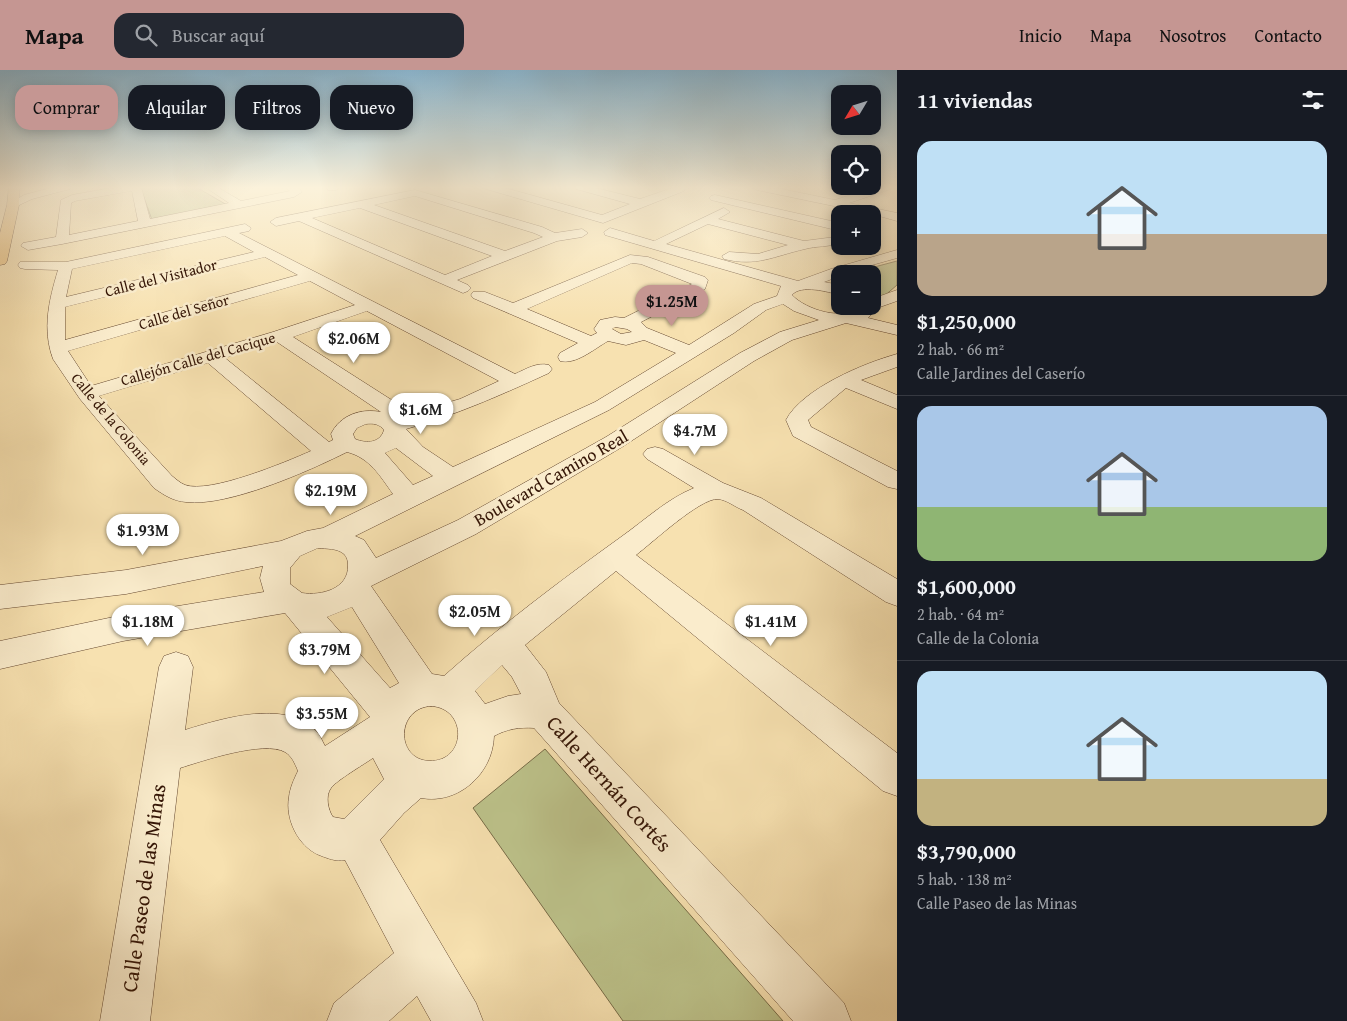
<!DOCTYPE html>
<html lang="es">
<meta charset="utf-8">
<style>
:root{--surface:#171b24;--page:#242831;--text:#f1f3f6;--muted:#9ea1a6;--line:#363941;--accent:#c59692}
body{margin:0;font-family:"Gentium Book Plus",serif;background:var(--page);color:var(--text);height:100vh;display:flex;flex-direction:column;font-size:19px;white-space:nowrap}
*{box-sizing:border-box;margin:0}
p{font-size:16px;color:var(--muted)}
.icon{flex:none;width:28px;height:28px;fill:none;stroke:currentColor;stroke-width:2;stroke-linecap:round;stroke-linejoin:round}
.map{position:relative;flex:1;overflow:hidden}
.side{display:flex;flex-direction:column;background:var(--surface);width:450px}
.side>*{flex:none}
.guide{position:absolute;left:15px;top:15px;width:475px;height:45px;display:flex;gap:10px}
.needle{width:32px;rotate:232deg}
.fabs{position:absolute;left:831px;top:15px;display:grid;gap:10px}
.fabs a{display:grid;place-items:center;width:50px;height:50px;border-radius:10px;background:var(--surface);box-shadow:0 2px 12px #0003;font-size:25px}
.price{position:absolute;translate:-50% -42px;padding:0 11px;border-radius:18px;background:#fff;color:#222;font-size:16px;line-height:32px;filter:drop-shadow(0 1px 2px #0008)}
.price::after{content:'';position:absolute;left:50%;top:30px;width:15px;height:11px;margin-left:-8px;background:inherit;clip-path:polygon(0 0,100% 0,50% 100%)}
.price.selected{background:var(--accent);color:#111}
ul{padding:0;list-style:none}
li{display:grid;align-content:center;gap:10px;height:265px;padding:0 20px}
li+li{border-top:1px solid var(--line)}
li span{display:grid;place-items:center;height:155px;border-radius:15px;color:#555}
li>.icon{margin-inline-start:auto}
span .icon{width:90px;height:90px;fill:#fffc;stroke-width:1}
li b{font-size:21px}
h2{display:flex;justify-content:space-between;align-items:center;height:60px;padding:0 20px;font-size:21px}
.tag{padding:0 18px;border-radius:15px;background:var(--surface);box-shadow:0 2px 12px #0003;font-size:18px;line-height:45px}
.tag.selected{background:var(--accent);color:#111}
header{display:flex;align-items:center;gap:30px;box-sizing:border-box;height:70px;padding:0 25px;background:var(--accent);color:#111}
header strong{font-size:24px}
nav{display:flex;gap:28px;margin-inline-start:auto;font-size:18px}
.search{width:350px;height:45px;background:var(--page);display:flex;align-items:center;gap:12px;box-sizing:border-box;padding:0 18px;border-radius:15px;color:var(--muted);font-size:19px}
main{display:flex;flex:1;min-height:0}
.map>svg:first-child{display:block}
.green{fill:#bdc38b;stroke:#786c48}
.lines{fill:none;stroke-linecap:round;stroke-linejoin:round}
.minor-casing{stroke:#654830;stroke-width:1}
.major-casing{stroke:#341506;stroke-width:1}
.minor{fill:#faeccc;fill-rule:evenodd}
.major{fill:#ecc078;fill-rule:evenodd}
.labels{text-anchor:middle;stroke-width:5;stroke-linejoin:round;paint-order:stroke}
.far-street-label{font-size:15px;fill:#341506;stroke:#faeccc}
.street-label{font-size:18px;fill:#341506;stroke:#faeccc}
.near-street-label{font-size:21px;fill:#341506;stroke:#faeccc}
</style>
<header>
<strong>Mapa</strong>
<div class="search"><svg class="icon" aria-label="search" viewBox="0 0 24 24"><circle cx="10" cy="10" r="6"/><path d="M15 15l6 6"/></svg>Buscar aquí</div>
<nav><a>Inicio</a><a>Mapa</a><a>Nosotros</a><a>Contacto</a></nav>
</header>
<main>
<div class="map">
<svg width="897" height="951" viewBox="0 0 897 951">
<rect width="100%" height="100%" fill="#f7e1b0"/>
<filter id="stains"><feTurbulence type="fractalNoise" baseFrequency=".004" numOctaves="4"/><feColorMatrix values="0 0 0 0 .2 0 0 0 0 .09 0 0 0 0 .02 0 0 0 .5 -.17"/></filter>
<radialGradient id="worn" r=".72"><stop offset=".6" stop-color="#630" stop-opacity="0"/><stop offset="1" stop-color="#630" stop-opacity=".3"/></radialGradient>
<!-- green -->
<g class="green">
<polygon points="151,117 196,117 227,135 152,150 141,119"/>
<polygon points="897,191 897,215 882,228 873,229 872,204 848,204"/>
<polygon points="545,679 783,951 623,951 473,738"/>
</g>
<g class="lines">
<defs>
<g id="minor">
<polygon points="54,117 71,117 70,119 32,129 13,138 7,135 24,125"/>
<path d="M 117,117 L 141,117 L 150,149 L 229,133 L 205,117 L 217,117 L 241,131 L 290,121 L 285,117 L 298,117 L 302,122 L 294,127 L 62,174 L 28,180 L 21,176 L 23,173 L 56,167 L 61,130 L 72,125 ZM 132,121 L 138,151 L 69,165 L 71,133 L 75,131 Z"/>
<polygon points="327,117 341,117 336,120 328,120"/>
<polygon points="485,117 502,117 602,145 630,134 576,119 575,117 592,117 640,129 675,117 684,117 685,119 684,121 603,153 486,119"/>
<polygon points="752,117 772,117 835,130 876,117 892,117 891,119 849,133 897,143 897,151 872,144 757,120"/>
<path d="M 415,120 L 542,157 L 555,163 L 582,159 L 588,163 L 582,167 L 557,171 L 457,210 L 468,215 L 471,218 L 468,221 L 463,223 L 299,151 L 276,156 L 270,152 L 276,148 ZM 415,126 L 534,163 L 543,167 L 505,181 L 374,135 ZM 360,138 L 492,186 L 445,205 L 312,148 Z"/>
<polygon points="715,125 840,153 840,161 711,130 709,128 711,126"/>
<path d="M 724,138 L 730,142 L 718,149 L 804,171 L 835,167 L 840,168 L 840,173 C 829,177 816,176 805,179 C 774,186 757,197 724,189 L 722,186 L 729,182 L 758,184 L 788,175 L 708,154 L 666,174 L 798,211 L 831,199 L 897,180 L 897,188 L 840,204 L 840,206 L 824,212 L 840,215 L 840,225 C 828,222 801,214 792,225 C 806,240 845,252 861,236 L 872,236 L 872,229 L 897,220 L 897,231 L 877,238 L 868,248 L 897,255 L 897,265 L 846,253 L 792,270 L 754,291 L 622,377 L 476,464 L 371,516 L 432,604 L 444,606 C 500,556 560,511 621,467 C 645,450 667,429 694,418 L 647,389 L 643,384 L 647,379 L 655,377 L 663,379 L 723,413 L 761,428 L 897,509 L 897,536 L 886,532 L 743,440 C 735,437 727,430 718,429 C 700,428 652,473 636,485 L 897,683 L 897,726 L 883,721 L 616,501 L 525,575 L 546,602 L 559,633 L 844,933 L 851,951 L 793,951 L 534,658 C 519,657 507,659 494,666 C 493,703 459,735 421,728 L 404,743 L 380,770 L 476,933 L 483,951 L 431,951 L 417,926 L 389,951 L 327,951 L 334,933 L 394,883 L 345,790 C 336,792 327,788 319,785 C 298,776 285,749 289,727 C 290,718 294,709 298,701 C 295,694 292,686 285,682 C 264,670 202,691 180,698 L 150,951 L 100,951 L 159,597 L 164,586 L 176,582 L 188,586 L 193,597 L 185,660 C 221,649 284,629 315,660 C 320,664 322,671 325,676 L 370,647 L 285,543 L 123,571 L 0,599 L 0,571 L 123,545 L 264,522 L 260,508 L 263,496 L 126,524 L 0,539 L 0,515 L 126,500 L 281,471 L 307,461 L 323,458 L 393,424 C 380,406 370,388 347,382 C 309,401 228,437 186,432 C 173,431 164,425 154,418 L 80,329 L 53,289 C 42,259 49,230 58,200 L 25,199 L 20,198 L 18,195 L 20,192 L 66,192 L 245,154 L 251,158 L 249,161 L 239,163 L 515,304 C 526,299 537,292 549,295 L 552,299 L 549,303 C 501,325 456,345 406,359 L 423,377 L 453,397 L 595,332 L 676,283 L 644,270 L 626,275 L 608,271 C 594,279 576,295 560,291 L 558,287 L 560,283 L 578,273 L 473,228 L 471,225 L 473,222 L 485,222 L 513,233 L 630,185 L 648,187 L 705,207 L 708,210 L 705,219 L 641,252 L 647,258 L 689,275 L 754,234 L 777,226 L 781,216 L 605,165 L 604,162 L 610,158 L 654,171 ZM 225,166 L 254,182 L 66,227 L 72,199 ZM 265,187 L 298,205 L 65,270 L 65,237 ZM 632,193 L 641,194 L 692,214 L 624,248 L 615,247 L 600,250 L 594,259 L 597,263 L 591,266 L 527,239 ZM 310,211 L 355,235 L 273,262 L 91,316 L 68,281 ZM 783,234 L 794,241 L 819,250 L 780,262 L 740,283 L 606,367 L 458,450 L 376,488 L 364,470 L 355,466 L 609,340 L 734,263 L 766,240 ZM 367,241 L 499,311 L 460,329 L 412,343 L 293,267 ZM 615,257 L 627,259 L 632,262 L 621,264 L 612,259 ZM 277,272 L 381,342 C 361,338 340,345 331,364 L 333,370 L 329,372 L 225,288 ZM 208,293 L 311,381 C 286,392 210,424 185,415 C 180,413 176,409 172,406 L 99,326 ZM 366,354 C 373,353 380,354 384,360 C 380,373 367,374 355,369 L 353,364 L 357,358 ZM 396,378 L 433,406 L 413,415 L 385,383 ZM 318,478 C 327,479 337,478 344,484 C 347,487 348,491 348,495 C 349,519 321,526 302,523 L 290,514 L 290,498 L 300,486 ZM 352,537 L 399,613 L 390,618 L 327,547 ZM 502,595 L 512,607 L 521,624 L 508,626 L 485,634 L 475,621 ZM 431,636 C 468,638 467,692 429,691 C 395,689 396,638 431,636 ZM 373,688 L 384,709 L 344,749 L 333,747 C 328,740 325,726 331,718 C 337,710 363,695 373,688 Z"/>
<path d="M 897,284 L 897,297 L 861,310 L 897,325 L 897,339 L 846,318 L 808,350 L 811,357 L 897,401 L 897,419 L 888,417 L 793,366 L 786,350 C 802,319 864,293 897,284 Z"/>
</g>
<polygon id="major" points="9,117 19,117 19,135 7,191 5,194 0,195 0,163 7,135"/>
</defs>
<!-- minor casing -->
<use href="#minor" class="minor-casing"/>
<!-- major casing -->
<use href="#major" class="major-casing"/>
<!-- minor -->
<use href="#minor" class="minor"/>
<!-- major -->
<use href="#major" class="major"/>
</g>
<!-- sky -->
<linearGradient id="sky" x2="0" y2="1"><stop stop-color="#8ab7d2"/><stop offset="0.47" stop-color="#fbf2db"/><stop offset="1" stop-color="#fbf2db" stop-opacity="0"/></linearGradient>
<rect width="897" height="250" fill="url(#sky)"/>
<g class="labels">
<!-- far-street labels -->
<g class="far-street-label">
<text transform="translate(161 208) rotate(-14)" y="5">Calle del Visitador</text>
<text transform="translate(184 242) rotate(-16)" y="5">Calle del Señor</text>
<text transform="translate(198 289) rotate(-16)" y="5">Callejón Calle del Cacique</text>
<text transform="translate(111 349) rotate(50)" y="5">Calle de la Colonia</text>
</g>
<!-- street labels -->
<g class="street-label">
<text transform="translate(551 408) rotate(-30)" y="6">Boulevard Camino Real</text>
</g>
<!-- near-street labels -->
<g class="near-street-label">
<text transform="translate(609 714) rotate(48)" y="7">Calle Hernán Cortés</text>
<text transform="translate(144 818) rotate(-82)" y="7">Calle Paseo de las Minas</text>
</g>
</g>
<rect width="100%" height="100%" filter="url(#stains)"/>
<rect width="100%" height="100%" fill="url(#worn)"/>
</svg>
<div class="fabs">
<a><svg class="needle" viewBox="-14 -14 28 28"><path d="M0-13l5 13h-10z" fill="#e53935"/><path d="M0 13l5-13h-10z" fill="#9ea1a6"/></svg></a>
<a><svg class="icon" aria-label="locate" viewBox="0 0 24 24"><circle cx="12" cy="12" r="6"/><path d="M12 2v4M12 18v4M2 12h4M18 12h4"/></svg></a>
<a>+</a>
<a>−</a>
</div>
<b class="price selected" style="left:672px;top:257px">$1.25M</b>
<b class="price" style="left:354px;top:294px">$2.06M</b>
<b class="price" style="left:421px;top:365px">$1.6M</b>
<b class="price" style="left:695px;top:386px">$4.7M</b>
<b class="price" style="left:331px;top:446px">$2.19M</b>
<b class="price" style="left:143px;top:486px">$1.93M</b>
<b class="price" style="left:475px;top:567px">$2.05M</b>
<b class="price" style="left:148px;top:577px">$1.18M</b>
<b class="price" style="left:771px;top:577px">$1.41M</b>
<b class="price" style="left:325px;top:605px">$3.79M</b>
<b class="price" style="left:322px;top:669px">$3.55M</b>
<div class="guide">
<a class="tag selected">Comprar</a>
<a class="tag">Alquilar</a>
<a class="tag">Filtros</a>
<a class="tag">Nuevo</a>
</div>
</div>
<section class="side">
<h2>11 viviendas<svg class="icon" aria-label="filters" viewBox="0 0 24 24"><path d="M4 7h16M4 17h16"/><circle cx="9" cy="7" r="2"/><circle cx="15" cy="17" r="2"/></svg></h2>
<ul>
<li><span style="background:linear-gradient(#bfe0f5 60%,#b9a48a 0)"><svg class="icon" aria-label="home" viewBox="0 0 24 24"><path d="M3 11l9-7 9 7M6 9v11h12V9"/></svg></span><div><b>$1,250,000</b><p>2 hab. · 66 m²</p><p>Calle Jardines del Caserío</p></div></li>
<li><span style="background:linear-gradient(#a9c7e8 65%,#8fb573 0)"><svg class="icon" aria-label="home" viewBox="0 0 24 24"><path d="M3 11l9-7 9 7M6 9v11h12V9"/></svg></span><div><b>$1,600,000</b><p>2 hab. · 64 m²</p><p>Calle de la Colonia</p></div></li>
<li><span style="background:linear-gradient(#bfe0f5 70%,#c2b280 0)"><svg class="icon" aria-label="home" viewBox="0 0 24 24"><path d="M3 11l9-7 9 7M6 9v11h12V9"/></svg></span><div><b>$3,790,000</b><p>5 hab. · 138 m²</p><p>Calle Paseo de las Minas</p></div></li>
</ul>
</section>
</main>
